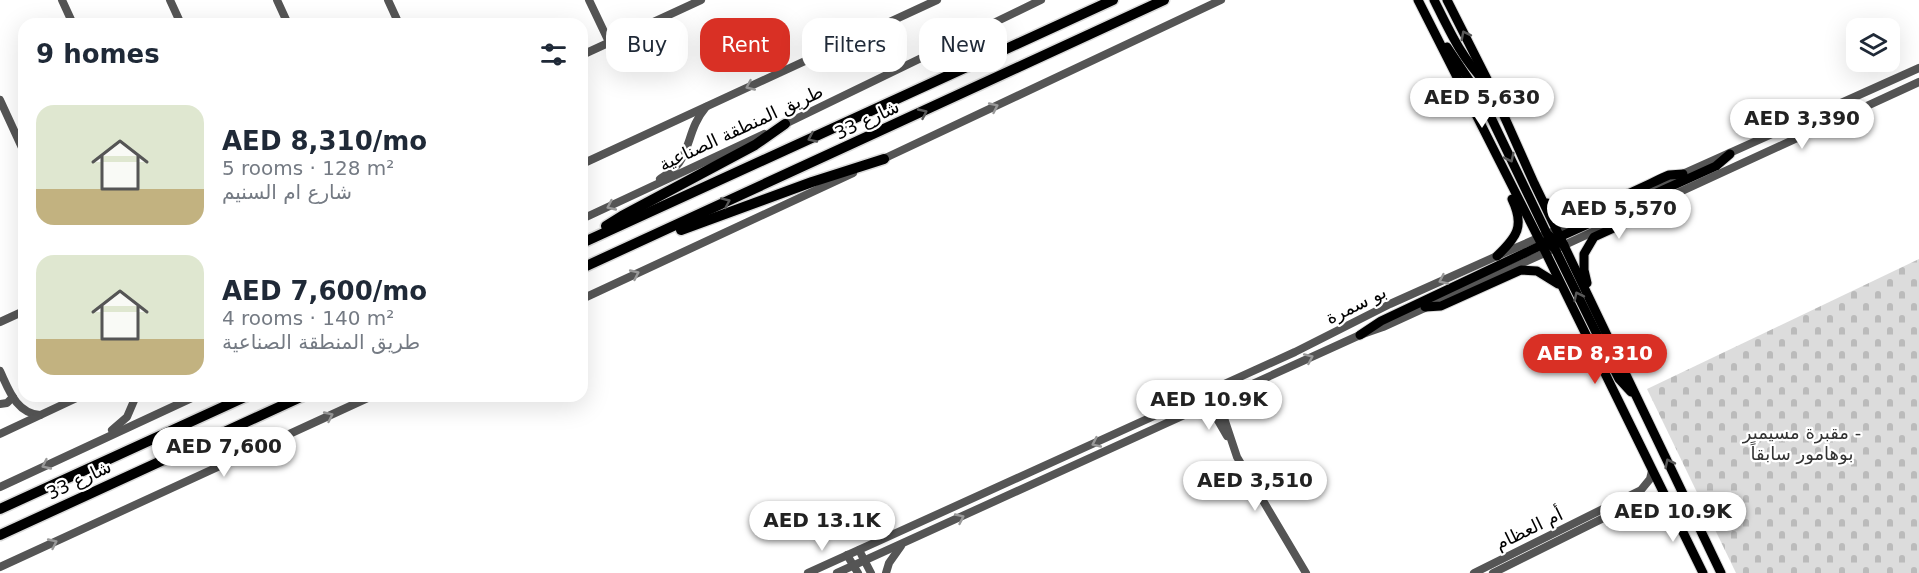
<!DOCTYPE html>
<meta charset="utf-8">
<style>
:root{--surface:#fff;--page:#f6f6f7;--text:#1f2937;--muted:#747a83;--accent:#d93025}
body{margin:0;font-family:"DejaVu Sans",Vazirmatn,sans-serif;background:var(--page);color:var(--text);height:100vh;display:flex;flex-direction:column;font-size:22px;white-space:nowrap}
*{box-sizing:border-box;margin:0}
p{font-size:20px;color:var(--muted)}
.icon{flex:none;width:33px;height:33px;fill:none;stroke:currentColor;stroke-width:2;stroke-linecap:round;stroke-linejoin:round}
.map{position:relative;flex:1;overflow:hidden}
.side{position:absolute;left:18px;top:18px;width:570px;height:384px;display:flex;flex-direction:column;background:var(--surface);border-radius:18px;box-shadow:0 6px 24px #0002}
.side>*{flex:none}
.guide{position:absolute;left:606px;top:18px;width:570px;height:54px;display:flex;gap:12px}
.buttons{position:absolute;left:1846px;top:18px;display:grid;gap:12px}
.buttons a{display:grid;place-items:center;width:54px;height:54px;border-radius:12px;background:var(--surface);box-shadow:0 6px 24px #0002;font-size:30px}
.price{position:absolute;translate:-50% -51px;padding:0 14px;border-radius:21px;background:#fff;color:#222;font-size:20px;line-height:39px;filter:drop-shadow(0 2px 3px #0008)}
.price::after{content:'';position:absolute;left:50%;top:36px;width:18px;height:14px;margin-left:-9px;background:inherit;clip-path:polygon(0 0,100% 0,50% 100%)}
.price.current{background:var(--accent);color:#fff}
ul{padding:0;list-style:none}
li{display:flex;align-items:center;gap:18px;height:150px;padding:0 18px}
li span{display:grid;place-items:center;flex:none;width:168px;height:120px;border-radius:18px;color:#555}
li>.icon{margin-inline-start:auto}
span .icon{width:72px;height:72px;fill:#fffc;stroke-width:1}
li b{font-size:26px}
h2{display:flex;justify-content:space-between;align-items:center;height:72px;padding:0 18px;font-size:26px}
.chip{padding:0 21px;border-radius:18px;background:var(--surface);box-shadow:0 6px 24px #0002;font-size:21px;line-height:54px}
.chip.current{background:var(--accent);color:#fff}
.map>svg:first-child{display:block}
.cemetery{fill:url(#cemetery-stones)}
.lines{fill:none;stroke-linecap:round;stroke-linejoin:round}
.major-casing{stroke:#dbdbdb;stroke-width:11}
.highway-casing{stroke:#dbdbdb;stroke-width:13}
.minor{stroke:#555;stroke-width:8}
.major{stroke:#000;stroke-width:9}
.highway{stroke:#000;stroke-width:10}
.oneway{stroke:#595959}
.oneway2{stroke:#999}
.labels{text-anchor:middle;stroke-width:4.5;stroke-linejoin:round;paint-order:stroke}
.street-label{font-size:18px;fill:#000;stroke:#fff}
.park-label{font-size:18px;fill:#333;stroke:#fff}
</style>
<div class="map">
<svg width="1919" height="573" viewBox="0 0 1919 573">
<defs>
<pattern id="cemetery-stones" width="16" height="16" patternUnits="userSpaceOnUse" patternTransform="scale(1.5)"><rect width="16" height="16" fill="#dcdcdc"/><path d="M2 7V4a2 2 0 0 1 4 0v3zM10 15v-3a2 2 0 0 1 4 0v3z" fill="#bbb"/></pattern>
</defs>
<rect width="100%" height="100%" fill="#fff"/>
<!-- cemetery -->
<polygon class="cemetery" points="1919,259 1919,573 1736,573 1647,389"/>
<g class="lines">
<defs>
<g id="major">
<polyline points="1418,0 1542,245 1703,573"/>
<path d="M 1434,0 C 1450,32 1461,57 1486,83"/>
<polyline points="1447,0 1492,89 1534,183 1721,573"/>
<polyline points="1447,47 1483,101 1547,234 1554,240 1564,245"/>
<path d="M 1547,203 C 1553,209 1559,213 1567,214 C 1586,216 1648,184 1669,175 L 1683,174"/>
<polyline points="1555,239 1716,166 1730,154"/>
<polyline points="1546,241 1555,249 1619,379 1631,392"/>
<path d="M 1497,256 C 1517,237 1525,226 1512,199"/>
<polyline points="1587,283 1584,270 1584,254 1594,237 1662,206 1674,195"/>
<polyline points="1425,307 1441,306 1521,270 1537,271 1558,284"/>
<polyline points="1360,335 1381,321 1546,243"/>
</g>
<g id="highway">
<polyline points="606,226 622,216 755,145 785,124"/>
<polyline points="681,230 812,182 884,159"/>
<polyline points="582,243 1113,0"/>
<polyline points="582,268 1164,0"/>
<polyline points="0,509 247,396"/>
<polyline points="0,535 303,396"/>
</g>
</defs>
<!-- major casing -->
<use href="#major" class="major-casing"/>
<!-- highway casing -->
<use href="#highway" class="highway-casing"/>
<!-- minor -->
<g class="minor">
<polyline points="62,0 73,24"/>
<polyline points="170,0 181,24"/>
<polyline points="277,0 288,24"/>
<polyline points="388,0 399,24"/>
<polyline points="589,0 609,42"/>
<polyline points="582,55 701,0"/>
<polyline points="0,100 24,152"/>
<polyline points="781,126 1041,0"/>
<polyline points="881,160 1221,0"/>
<polyline points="582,164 937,0"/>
<path d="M 660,179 C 667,174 674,170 679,163 C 691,146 689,127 706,107"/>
<polyline points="1647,190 1919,68"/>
<polyline points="582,219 764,134"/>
<polyline points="1560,247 1919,82"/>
<polyline points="582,299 853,173"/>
<polyline points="0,322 24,311"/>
<path d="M 0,371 C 9,390 16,413 40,415"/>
<polyline points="1227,395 1222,412 1237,457 1306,573"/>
<polyline points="0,404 7,403 13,397"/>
<polyline points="1200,408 1216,417 1227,436"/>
<polyline points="112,430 127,417 136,396"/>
<polyline points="0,434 81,396"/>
<polyline points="0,487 196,396"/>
<polyline points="859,550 871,573"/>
<polyline points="847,555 858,573"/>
<polyline points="0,567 372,396"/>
<polyline points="808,573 1295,352 1390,304 1497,256 1611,206"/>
<polyline points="837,573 1360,335 1383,327 1549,251"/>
<polyline points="886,573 889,563 901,546"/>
<polyline points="1474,573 1641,490 1650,479 1652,471"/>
<polyline points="1493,573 1644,498 1654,497 1667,501"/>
</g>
<!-- major -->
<use href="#major" class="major"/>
<!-- highway -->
<use href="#highway" class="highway"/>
</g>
<!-- one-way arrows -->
<defs><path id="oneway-chevron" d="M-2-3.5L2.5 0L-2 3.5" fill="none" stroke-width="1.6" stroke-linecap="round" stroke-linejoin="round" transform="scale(1.5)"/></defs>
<g class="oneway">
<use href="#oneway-chevron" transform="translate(1465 35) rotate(-117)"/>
<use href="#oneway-chevron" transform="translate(923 113) rotate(-25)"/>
<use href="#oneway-chevron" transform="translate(812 138) rotate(155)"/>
<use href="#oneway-chevron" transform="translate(1510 158) rotate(64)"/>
<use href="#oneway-chevron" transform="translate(726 202) rotate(-24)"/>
<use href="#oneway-chevron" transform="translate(1578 296) rotate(-116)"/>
<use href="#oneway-chevron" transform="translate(1669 463) rotate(-116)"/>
</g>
<g class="oneway2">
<use href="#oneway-chevron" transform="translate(750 86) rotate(156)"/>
<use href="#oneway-chevron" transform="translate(994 107) rotate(-25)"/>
<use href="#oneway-chevron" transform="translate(611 206) rotate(155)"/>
<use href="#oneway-chevron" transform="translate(635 274) rotate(-25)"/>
<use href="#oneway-chevron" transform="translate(1443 280) rotate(155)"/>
<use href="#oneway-chevron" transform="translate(1309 358) rotate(-24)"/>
<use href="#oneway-chevron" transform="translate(329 416) rotate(-25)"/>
<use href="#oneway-chevron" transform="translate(1096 443) rotate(155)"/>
<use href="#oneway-chevron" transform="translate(46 465) rotate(155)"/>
<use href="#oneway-chevron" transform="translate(960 518) rotate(-25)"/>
<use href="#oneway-chevron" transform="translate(53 543) rotate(-25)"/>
</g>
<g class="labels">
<!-- street labels -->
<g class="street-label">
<text transform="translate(867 120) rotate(-25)" y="6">شارع 33</text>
<text transform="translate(741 128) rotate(-25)" y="6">طريق المنطقة الصناعية</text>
<text transform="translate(1356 305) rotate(-26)" y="6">بو سمرة</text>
<text transform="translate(79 480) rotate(-25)" y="6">شارع 33</text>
<text transform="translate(1529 529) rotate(-26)" y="6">أم العظام</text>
</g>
<!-- park labels -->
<g class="park-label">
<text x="1802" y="439">مقبرة مسيمير -<tspan x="1802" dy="21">بوهامور سابقاً</tspan></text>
</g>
</g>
</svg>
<div class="buttons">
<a><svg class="icon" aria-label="layers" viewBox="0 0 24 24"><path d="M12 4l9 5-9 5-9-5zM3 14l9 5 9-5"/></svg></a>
</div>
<b class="price" style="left:1482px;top:129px">AED 5,630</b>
<b class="price" style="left:1802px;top:150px">AED 3,390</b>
<b class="price" style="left:1619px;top:240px">AED 5,570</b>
<b class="price current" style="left:1595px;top:385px">AED 8,310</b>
<b class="price" style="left:1209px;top:431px">AED 10.9K</b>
<b class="price" style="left:224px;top:478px">AED 7,600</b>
<b class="price" style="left:1255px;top:512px">AED 3,510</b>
<b class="price" style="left:1673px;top:543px">AED 10.9K</b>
<b class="price" style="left:822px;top:552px">AED 13.1K</b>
<div class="guide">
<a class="chip">Buy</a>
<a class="chip current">Rent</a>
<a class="chip">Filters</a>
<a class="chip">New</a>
</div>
<section class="side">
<h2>9 homes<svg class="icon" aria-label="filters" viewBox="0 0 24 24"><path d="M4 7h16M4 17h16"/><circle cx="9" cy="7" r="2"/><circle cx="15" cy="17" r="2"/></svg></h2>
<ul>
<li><span style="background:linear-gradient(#dfe7d0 70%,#c2b280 0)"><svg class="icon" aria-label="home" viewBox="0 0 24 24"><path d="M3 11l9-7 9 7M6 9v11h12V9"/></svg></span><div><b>AED 8,310/mo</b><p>5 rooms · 128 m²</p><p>شارع ام السنيم</p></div></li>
<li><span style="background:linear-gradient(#dfe7d0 70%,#c2b280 0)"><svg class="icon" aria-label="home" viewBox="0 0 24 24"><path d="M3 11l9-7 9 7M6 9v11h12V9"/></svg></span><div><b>AED 7,600/mo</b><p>4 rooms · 140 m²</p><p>طريق المنطقة الصناعية</p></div></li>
</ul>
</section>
</div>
